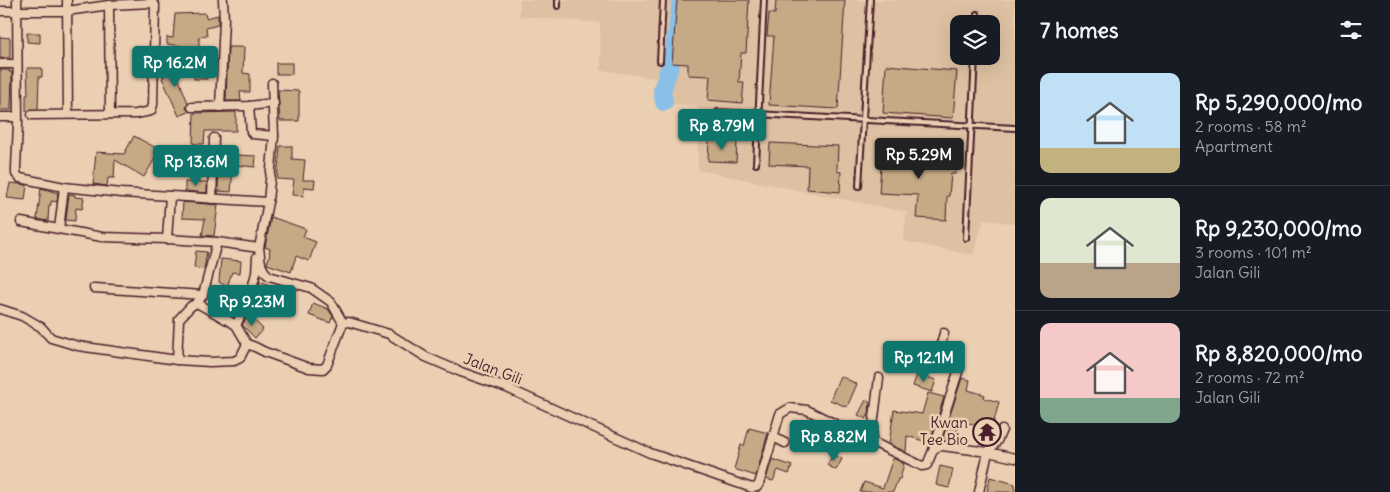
<!DOCTYPE html>
<meta charset="utf-8">
<style>
:root{--surface:#171b24;--page:#20242c;--text:#f1f3f6;--muted:#9ea1a6;--line:#363941;--accent:#0f766e}
body{margin:0;font-family:Delius,sans-serif;background:var(--page);color:var(--text);height:100vh;display:flex;flex-direction:column;font-size:19px;white-space:nowrap}
*{box-sizing:border-box;margin:0}
p{font-size:16px;color:var(--muted)}
.icon{flex:none;width:28px;height:28px;fill:none;stroke:currentColor;stroke-width:2;stroke-linecap:round;stroke-linejoin:round}
.map{position:relative;flex:1;overflow:hidden}
.panel{display:flex;flex-direction:column;background:var(--surface);width:375px}
.panel>*{flex:none}
.buttons{position:absolute;left:950px;top:15px;display:grid;gap:10px}
.buttons a{display:grid;place-items:center;width:50px;height:50px;border-radius:10px;background:var(--surface);box-shadow:0 5px 20px #0002;font-size:25px}
.price{position:absolute;translate:-50% -42px;padding:0 11px;border-radius:5px;background:var(--accent);color:#fff;font-size:16px;line-height:32px;filter:drop-shadow(0 1px 2px #0008)}
.price::after{content:'';position:absolute;left:50%;top:30px;width:15px;height:11px;margin-left:-8px;background:inherit;clip-path:polygon(0 0,100% 0,50% 100%)}
.price.on{background:#222;color:#fff}
ul{padding:0;list-style:none}
li{display:flex;align-items:center;gap:15px;height:125px;padding:0 25px}
li+li{border-top:1px solid var(--line)}
li span{display:grid;place-items:center;flex:none;width:140px;height:100px;border-radius:10px;color:#555}
li>.icon{margin-inline-start:auto}
span .icon{width:60px;height:60px;fill:#fffc;stroke-width:1}
li b{font-size:21px}
h2{display:flex;justify-content:space-between;align-items:center;height:60px;padding:0 25px;font-size:21px}
main{display:flex;flex:1;min-height:0}
.map>svg:first-child{display:block}
.built{fill:#ddc1a2;fill-rule:evenodd}
.lines{fill:none;stroke-linecap:round;stroke-linejoin:round}
.river{stroke:#8abfe8;stroke-width:18}
.building{fill:#c6aa85;stroke:#4a1f2b}
.service-casing{stroke:#4a1f2b;stroke-width:8}
.minor-casing{stroke:#4a1f2b;stroke-width:11}
.service{stroke:#ebcfb2;stroke-width:4}
.minor{stroke:#ebcfb2;stroke-width:8}
.labels{text-anchor:middle;stroke-width:5;stroke-linejoin:round;paint-order:stroke}
.street-label{font-size:15px;fill:#4a1f2b;stroke:#ebcfb2}
.poi-label{font-size:15px;fill:#4a1f2b;stroke:#ebcfb2;text-anchor:end}
</style>
<main>
<div class="map">
<svg width="1015" height="492" viewBox="0 0 1015 492">
<rect width="100%" height="100%" fill="#ebcfb2"/>
<filter id="ink" filterUnits="userSpaceOnUse"><feTurbulence type="fractalNoise" baseFrequency=".02" numOctaves="2"/><feDisplacementMap in="SourceGraphic" scale="10" xChannelSelector="R" yChannelSelector="G"/><feConvolveMatrix kernelMatrix="1 2 1 2 8 2 1 2 1" color-interpolation-filters="sRGB"/></filter>
<g filter="url(#ink)">
<!-- built -->
<path class="built" d="M 520,0 L 1015,0 L 1015,224 L 984,219 L 973,255 L 903,241 L 907,212 L 698,170 L 698,106 L 660,103 L 663,79 L 601,70 L 600,23 L 519,16 ZM 959,24 L 991,24 L 991,56 L 959,56 Z"/>
<g class="lines">
<!-- river -->
<polyline class="river" points="664,102 662,91 674,52 681,0"/>
</g>
<!-- building -->
<g class="building">
<polygon points="677,0 749,0 746,53 741,53 739,82 744,82 742,103 708,100 710,76 688,75 688,64 672,63"/>
<polygon points="776,0 845,0 838,109 769,105 774,36 767,36 769,13 775,14"/>
<polygon points="205,13 206,18 218,15 218,25 206,28 207,36 199,37 199,51 202,51 202,67 207,67 207,79 194,79 194,64 191,65 191,50 182,51 181,46 167,44 167,37 173,38 175,14"/>
<polygon points="27,33 40,33 40,43 27,42"/>
<polygon points="0,37 10,38 10,58 0,58"/>
<polygon points="228,47 244,47 243,73 250,74 250,92 240,92 241,101 226,101"/>
<polygon points="175,62 179,71 176,72 188,103 186,108 189,112 179,116 162,78 164,77 160,68"/>
<rect x="276" y="63" width="16" height="11"/>
<polygon points="886,65 957,71 953,118 883,113"/>
<polygon points="27,68 42,68 42,77 39,77 38,109 31,109 28,111 26,111 26,95 28,95"/>
<polygon points="0,70 10,70 9,72 12,72 11,110 0,110"/>
<polygon points="278,90 299,91 299,121 280,121"/>
<polygon points="236,112 236,131 205,131 204,144 193,144 194,113"/>
<polygon points="134,136 160,150 144,177 115,160 114,178 108,178 107,186 93,184 96,152 124,154"/>
<polygon points="709,140 737,141 736,162 708,161"/>
<polygon points="770,143 838,146 837,171 841,172 840,192 807,189 808,166 769,164"/>
<polygon points="280,146 292,146 292,159 305,160 303,180 315,180 314,188 304,187 303,196 292,195 294,180 277,179"/>
<polygon points="219,150 236,151 236,155 256,156 255,167 235,165 235,169 233,169 231,192 219,191 218,193"/>
<polygon points="882,152 956,156 955,174 951,174 949,196 947,196 946,220 916,218 918,195 879,193"/>
<polygon points="185,182 207,182 207,193 185,191"/>
<polygon points="10,183 27,185 25,200 7,198"/>
<polygon points="41,188 58,193 57,202 51,201 51,205 49,205 48,221 37,219"/>
<polygon points="69,194 75,195 75,197 84,198 82,209 76,208 75,221 66,220"/>
<polygon points="183,202 218,205 214,236 202,235 205,219 182,218"/>
<polygon points="271,217 306,229 303,237 316,242 309,261 296,256 291,272 267,264 270,253 269,252 270,249 265,247"/>
<polygon points="196,251 207,252 204,269 194,268"/>
<polygon points="221,259 241,261 240,273 232,272 227,287 219,282"/>
<polygon points="260,281 281,290 274,307 262,303 260,306 254,302"/>
<polygon points="313,303 328,309 333,316 330,323 309,315"/>
<polygon points="249,315 263,329 255,338 242,325"/>
<polygon points="917,374 936,380 932,392 913,386"/>
<polygon points="840,376 857,384 847,407 830,400"/>
<polygon points="962,378 970,380 968,390 985,395 984,398 999,402 993,425 978,421 977,425 960,421 955,442 942,440"/>
<polygon points="928,393 944,397 930,443 907,436 906,452 889,444 894,410 922,414"/>
<polygon points="866,400 870,403 869,414 866,419 858,415"/>
<polygon points="814,422 828,429 829,427 836,431 832,440 821,435 816,445 805,440"/>
<polygon points="749,428 768,433 756,476 734,469 741,445 744,446"/>
<polygon points="847,436 862,443 860,447 845,440"/>
<polygon points="833,454 842,459 836,470 827,465"/>
<polygon points="893,458 904,464 900,479 898,479 893,492 860,492 864,482 883,488"/>
<polygon points="772,459 792,466 789,474 778,470 773,481 766,479"/>
<polygon points="940,466 953,469 949,488 936,485"/>
<polygon points="990,477 1015,484 1015,492 987,492"/>
</g>
<g class="lines">
<defs>
<g id="service">
<polyline points="558,6 558,0"/>
<polyline points="977,24 977,14"/>
<polyline points="660,61 663,0"/>
<polyline points="718,112 1015,128"/>
<polyline points="756,164 764,0"/>
<polyline points="859,186 870,0"/>
<polyline points="966,238 975,56"/>
</g>
<g id="minor">
<polyline points="17,0 18,124 16,167 16,174 20,178 64,187 122,193 268,202"/>
<polyline points="67,0 68,114"/>
<polyline points="109,5 110,114"/>
<polyline points="0,11 67,11 109,5 152,3 155,5 153,105 151,111 136,114 32,115"/>
<polyline points="0,64 17,64"/>
<polyline points="249,106 251,132 253,134 274,136"/>
<polyline points="192,107 249,106 274,103"/>
<polyline points="220,107 224,20 223,0"/>
<polyline points="0,117 17,117"/>
<polyline points="212,199 214,138"/>
<polyline points="21,222 102,237 167,239 217,242 259,248 268,202 274,136 272,83"/>
<polyline points="59,229 64,187"/>
<polyline points="167,239 170,196"/>
<path d="M 259,248 C 261,258 259,269 269,276 L 311,288 L 331,302 L 343,323"/>
<polyline points="94,288 203,295"/>
<polyline points="197,303 236,325 247,344"/>
<polyline points="0,309 22,316 41,327 51,338 78,346 177,360 210,362 234,361 240,358 247,344"/>
<polyline points="343,323 349,322 389,334 426,357 461,372 507,388 650,453 752,488 757,487 759,484 780,414 790,408 807,410 922,466 927,465 934,448 958,372 955,361 939,352 944,333"/>
<polyline points="236,325 249,300 256,273 257,257"/>
<polyline points="247,344 255,347 265,352 309,368 323,369 327,365 343,323"/>
<polyline points="177,360 179,319 191,306 197,303 203,295 217,242"/>
<polyline points="773,437 785,443"/>
<polyline points="871,442 879,378"/>
<polyline points="934,448 942,446 988,452 1015,458"/>
<polyline points="979,492 988,452 997,441 1002,430"/>
</g>
</defs>
<!-- service casing -->
<use href="#service" class="service-casing"/>
<!-- minor casing -->
<use href="#minor" class="minor-casing"/>
<!-- service -->
<use href="#service" class="service"/>
<!-- minor -->
<use href="#minor" class="minor"/>
</g>
</g>
<!-- icons -->
<defs>
<symbol id="temple-ring" viewBox="-11 -11 22 22"><circle r="9.5" fill="#ebcfb2" stroke="#4a1f2b" stroke-width="1.5"/><path d="M0-6L5-2H3V0L6.5 2.5H4V6H1.5V3h-3V6H-4V2.5H-6.5L-3 0V-2H-5Z" fill="#4a1f2b"/></symbol>
</defs>
<g fill-rule="evenodd">
<use href="#temple-ring" x="971" y="416" width="32" height="32"/>
</g>
<g class="labels">
<!-- street labels -->
<g class="street-label">
<text transform="translate(493 369) rotate(21)" y="5">Jalan Gili</text>
</g>
<!-- poi labels -->
<g class="poi-label">
<text x="968" y="428">Kwan<tspan x="968" dy="17">Tee Bio</tspan></text>
</g>
</g>
</svg>
<div class="buttons">
<a><svg class="icon" aria-label="layers" viewBox="0 0 24 24"><path d="M12 4l9 5-9 5-9-5zM3 14l9 5 9-5"/></svg></a>
</div>
<b class="price" style="left:175px;top:88px">Rp 16.2M</b>
<b class="price" style="left:722px;top:151px">Rp 8.79M</b>
<b class="price on" style="left:919px;top:180px">Rp 5.29M</b>
<b class="price" style="left:196px;top:187px">Rp 13.6M</b>
<b class="price" style="left:252px;top:327px">Rp 9.23M</b>
<b class="price" style="left:924px;top:383px">Rp 12.1M</b>
<b class="price" style="left:834px;top:462px">Rp 8.82M</b>
</div>
<section class="panel">
<h2>7 homes<svg class="icon" aria-label="filters" viewBox="0 0 24 24"><path d="M4 7h16M4 17h16"/><circle cx="9" cy="7" r="2"/><circle cx="15" cy="17" r="2"/></svg></h2>
<ul>
<li><span style="background:linear-gradient(#bfe0f5 75%,#c2b280 0)"><svg class="icon" aria-label="home" viewBox="0 0 24 24"><path d="M3 11l9-7 9 7M6 9v11h12V9"/></svg></span><div><b>Rp 5,290,000/mo</b><p>2 rooms · 58 m²</p><p>Apartment</p></div></li>
<li><span style="background:linear-gradient(#dfe7d0 65%,#b9a48a 0)"><svg class="icon" aria-label="home" viewBox="0 0 24 24"><path d="M3 11l9-7 9 7M6 9v11h12V9"/></svg></span><div><b>Rp 9,230,000/mo</b><p>3 rooms · 101 m²</p><p>Jalan Gili</p></div></li>
<li><span style="background:linear-gradient(#f6c9c9 75%,#7fa58c 0)"><svg class="icon" aria-label="home" viewBox="0 0 24 24"><path d="M3 11l9-7 9 7M6 9v11h12V9"/></svg></span><div><b>Rp 8,820,000/mo</b><p>2 rooms · 72 m²</p><p>Jalan Gili</p></div></li>
</ul>
</section>
</main>
